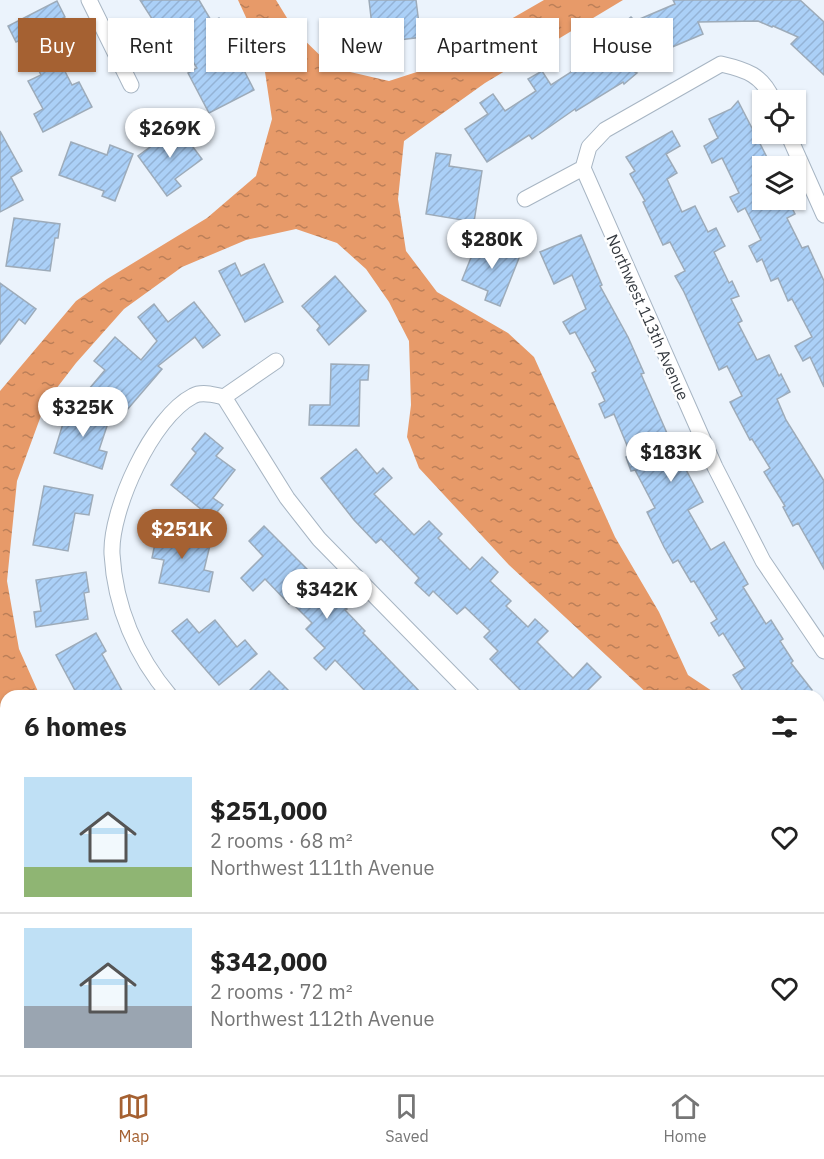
<!DOCTYPE html>
<meta charset="utf-8">
<style>
:root{--surface:#fff;--page:#f2f2f2;--text:#222;--muted:#767676;--line:#e0e0e0;--accent:#a56132}
body{margin:0;font-family:"IBM Plex Sans",sans-serif;background:var(--page);color:var(--text);height:100vh;display:flex;flex-direction:column;font-size:22px;white-space:nowrap}
*{box-sizing:border-box;margin:0}
p{font-size:20px;color:var(--muted)}
.icon{flex:none;width:33px;height:33px;fill:none;stroke:currentColor;stroke-width:2;stroke-linecap:round;stroke-linejoin:round}
.map{position:relative;flex:1;overflow:hidden}
.sheet{position:absolute;left:0px;top:690px;width:825px;height:386px;display:flex;flex-direction:column;background:var(--surface);border-radius:18px 18px 0 0;box-shadow:0 2px 4px #0004}
.sheet>*{flex:none}
.top-card{position:absolute;left:18px;top:18px;width:789px;height:54px;display:flex;gap:12px}
.tools{position:absolute;left:752px;top:90px;display:grid;gap:12px}
.tools a{display:grid;place-items:center;width:54px;height:54px;border-radius:0px;background:var(--surface);box-shadow:0 2px 4px #0004;font-size:30px}
.price{position:absolute;translate:-50% -51px;padding:0 14px;border-radius:21px;background:#fff;color:#222;font-size:20px;line-height:39px;filter:drop-shadow(0 2px 3px #0008)}
.price::after{content:'';position:absolute;left:50%;top:36px;width:18px;height:14px;margin-left:-9px;background:inherit;clip-path:polygon(0 0,100% 0,50% 100%)}
.price.active{background:var(--accent);color:#fff}
ul{padding:0;list-style:none}
li{display:flex;align-items:center;gap:18px;height:150px;padding:0 24px}
li+li{border-top:2px solid var(--line)}
li span{display:grid;place-items:center;flex:none;width:168px;height:120px;border-radius:0px;color:#555}
li>.icon{margin-inline-start:auto}
span .icon{width:72px;height:72px;fill:#fffc;stroke-width:1}
li b{font-size:26px}
h2{display:flex;justify-content:space-between;align-items:center;height:72px;padding:0 24px;font-size:26px}
.chip{padding:0 21px;border-radius:0px;background:var(--surface);box-shadow:0 2px 4px #0004;font-size:21px;line-height:54px}
.chip.active{background:var(--accent);color:#fff}
.menu{display:flex;justify-content:space-around;align-items:center;height:84px;border-top:2px solid var(--line);background:var(--surface);font-size:16px;color:var(--muted)}
.menu a{display:grid;justify-items:center;gap:3px}
.menu .active{color:var(--accent)}
.map>svg:first-child{display:block}
.water{fill:url(#water-ripples)}
.building{fill:url(#building-hatch);stroke:#9dabb9;stroke-width:1.5}
.lines{fill:none;stroke-linecap:round;stroke-linejoin:round}
.street-casing{stroke:#a7b5c3;stroke-width:17}
.street{stroke:#fff;stroke-width:15}
.labels{text-anchor:middle;stroke-width:5;stroke-linejoin:round;paint-order:stroke}
.street-label{font-size:16px;fill:#353a40;stroke:#fff}
</style>
<div class="map">
<svg width="824" height="1075" viewBox="0 0 824 1075">
<defs>
<pattern id="water-ripples" width="26" height="14" patternUnits="userSpaceOnUse" patternTransform="scale(1.5)"><rect width="26" height="14" fill="#e79a69"/><path d="M2 4q2-2 4 0t4 0M15 11q2-2 4 0t4 0" fill="none" stroke="#bc7f58"/></pattern>
<pattern id="building-hatch" width="6" height="6" patternUnits="userSpaceOnUse" patternTransform="scale(1.5)"><rect width="6" height="6" fill="#abd0f7"/><path d="M-1 1l2-2M0 6l6-6M5 7l2-2" fill="none" stroke="#94b3d5"/></pattern>
</defs>
<rect width="100%" height="100%" fill="#ebf3fc"/>
<!-- water -->
<g class="water">
<polygon points="238,0 276,0 295,31 333,68 389,81 423,70 544,0 623,0 485,83 404,141 398,199 406,251 437,292 508,333 534,357 615,537 659,612 688,675 712,691 713,696 650,696 509,565 419,468 407,437 411,405 409,341 389,302 366,269 337,243 296,229 246,240 182,267 124,309 76,363 46,402 17,481 7,581 19,649 40,696 6,696 6,767 0,765 0,391 76,301 107,279 207,218 256,176 272,119 262,52"/>
<rect x="819" y="985" width="5" height="32"/>
<polygon points="181,1070 385,1070 391,1075 179,1075"/>
<polygon points="562,1070 621,1070 613,1075 553,1075"/>
</g>
<!-- building -->
<g class="building">
<polygon points="140,0 199,0 212,22 219,18 227,31 225,33 254,90 209,113 188,73 197,68 173,30 163,36"/>
<polygon points="369,0 416,0 419,24 421,24 423,37 374,43"/>
<polygon points="673,0 800,0 824,22 824,75 791,44 798,37 773,26 772,27 758,21 698,22 703,34 658,53 635,72 637,73 624,84 623,82 576,111 575,109 532,139 529,135 487,162 465,129 488,114 480,103 493,94 505,111 536,91 528,79 542,71 551,85 579,67 572,56 589,46 596,57 628,31 622,24 631,17 635,21 675,4"/>
<polygon points="57,1 65,17 62,19 74,43 55,52 72,85 79,82 92,107 43,132 34,114 43,109 28,81 41,75 23,39 16,42 8,26"/>
<polygon points="738,101 771,165 762,166 762,200 788,200 795,214 787,218 802,248 808,246 824,281 824,387 810,357 803,361 795,346 812,337 792,299 788,301 778,278 771,281 762,259 757,262 749,246 761,240 745,208 738,212 730,197 739,193 722,158 712,163 704,146 718,138 709,119 731,109"/>
<polygon points="175,123 202,159 175,179 181,186 167,196 138,156 165,136 162,133"/>
<polygon points="0,131 22,171 11,177 23,200 0,212"/>
<polygon points="672,131 680,146 666,154 677,173 667,179 682,212 695,206 708,232 716,228 725,246 714,252 729,283 732,281 739,296 731,299 742,321 738,323 757,360 769,355 779,376 781,374 790,392 777,399 786,420 824,481 824,569 798,523 793,526 783,507 785,506 764,472 770,468 752,439 750,440 730,402 742,396 727,366 719,370 684,292 675,276 685,271 670,242 663,245 643,202 645,201 630,174 635,171 626,157"/>
<polygon points="71,142 107,155 110,145 133,154 115,201 102,196 104,191 59,175"/>
<polygon points="436,153 451,155 449,166 482,171 474,222 426,214"/>
<polygon points="14,218 60,224 58,238 55,238 50,271 6,266"/>
<polygon points="581,235 602,285 600,286 628,337 644,373 641,374 681,465 683,464 703,502 688,510 711,550 724,542 748,584 743,587 766,624 771,620 783,639 780,641 793,661 791,663 812,690 805,696 746,696 733,675 745,668 723,633 719,636 711,623 717,619 694,581 691,582 678,560 673,563 664,547 647,512 655,508 635,470 631,471 626,457 631,455 614,414 605,418 599,404 605,401 592,373 596,371 575,332 570,334 563,322 586,309 572,275 554,284 540,252"/>
<polygon points="478,240 502,250 503,246 521,253 500,306 485,300 488,291 462,280"/>
<polygon points="235,263 241,276 264,264 283,302 245,322 219,271"/>
<polygon points="335,276 366,311 329,345 317,330 320,326 302,306"/>
<polygon points="0,283 36,309 25,324 19,319 0,344"/>
<polygon points="194,302 220,335 203,348 195,337 158,366 162,369 121,417 89,389 105,370 94,361 115,337 141,360 157,341 138,317 154,304 168,322"/>
<polygon points="331,364 369,365 368,380 360,380 359,426 309,425 310,405 330,405"/>
<polygon points="68,407 109,420 99,450 107,452 102,469 54,453"/>
<polygon points="205,433 223,448 216,456 235,470 213,498 223,505 212,518 171,485 196,453 192,449"/>
<polygon points="356,449 377,474 383,468 392,478 374,494 414,535 429,521 442,534 438,538 470,570 482,557 498,572 490,581 511,601 506,606 528,627 535,619 548,631 537,642 573,678 587,663 601,677 582,696 526,696 490,659 498,651 484,637 490,631 465,607 457,614 433,591 429,596 415,583 419,578 381,539 376,543 354,520 321,478"/>
<polygon points="44,486 93,495 89,515 75,513 68,551 33,545"/>
<polygon points="159,524 181,528 179,539 210,545 204,570 213,572 209,592 159,583 164,560 152,558"/>
<polygon points="264,526 347,609 345,610 365,631 363,633 424,696 370,696 335,660 326,670 314,658 325,648 306,629 312,623 291,602 289,604 265,579 253,591 241,578 263,556 249,541"/>
<polygon points="86,572 89,592 84,593 88,619 36,627 34,612 41,611 36,580"/>
<polygon points="187,619 199,633 215,620 237,647 245,640 257,654 219,685 172,631"/>
<polygon points="96,633 106,651 102,654 125,696 78,696 56,655"/>
<polygon points="269,671 294,696 244,696"/>
</g>
<g class="lines">
<defs>
<g id="street">
<polyline points="89,0 131,85"/>
<polyline points="788,134 824,215"/>
<polyline points="583,168 715,467 763,561 824,651"/>
<path d="M 525,199 L 583,168 L 589,147 L 605,130 L 721,64 C 747,70 762,75 773,100"/>
<polyline points="224,397 287,498 319,539 473,696"/>
<path d="M 170,696 C 136,656 115,607 112,554 C 110,510 152,417 193,396 C 202,391 215,395 224,397 L 276,361"/>
<polyline points="819,859 824,857"/>
<polyline points="0,911 6,916"/>
<polyline points="19,1075 25,1070"/>
</g>
</defs>
<!-- street casing -->
<use href="#street" class="street-casing"/>
<!-- street -->
<use href="#street" class="street"/>
</g>
<g class="labels">
<!-- street labels -->
<g class="street-label">
<text transform="translate(648 317) rotate(66)" y="6">Northwest 113th Avenue</text>
</g>
</g>
</svg>
<div class="tools">
<a><svg class="icon" aria-label="locate" viewBox="0 0 24 24"><circle cx="12" cy="12" r="6"/><path d="M12 2v4M12 18v4M2 12h4M18 12h4"/></svg></a>
<a><svg class="icon" aria-label="layers" viewBox="0 0 24 24"><path d="M12 4l9 5-9 5-9-5zM3 14l9 5 9-5"/></svg></a>
</div>
<b class="price" style="left:170px;top:159px">$269K</b>
<b class="price" style="left:492px;top:270px">$280K</b>
<b class="price" style="left:83px;top:438px">$325K</b>
<b class="price" style="left:671px;top:483px">$183K</b>
<b class="price active" style="left:182px;top:560px">$251K</b>
<b class="price" style="left:327px;top:620px">$342K</b>
<div class="top-card">
<a class="chip active">Buy</a>
<a class="chip">Rent</a>
<a class="chip">Filters</a>
<a class="chip">New</a>
<a class="chip">Apartment</a>
<a class="chip">House</a>
</div>
<section class="sheet">
<h2>6 homes<svg class="icon" aria-label="filters" viewBox="0 0 24 24"><path d="M4 7h16M4 17h16"/><circle cx="9" cy="7" r="2"/><circle cx="15" cy="17" r="2"/></svg></h2>
<ul>
<li><span style="background:linear-gradient(#bfe0f5 75%,#8fb573 0)"><svg class="icon" aria-label="home" viewBox="0 0 24 24"><path d="M3 11l9-7 9 7M6 9v11h12V9"/></svg></span><div><b>$251,000</b><p>2 rooms · 68 m²</p><p>Northwest 111th Avenue</p></div><svg class="icon" aria-label="heart" viewBox="0 0 24 24"><path d="M12 20l-8-8c-3-5 5-10 8-4 3-6 11-1 8 4z"/></svg></li>
<li><span style="background:linear-gradient(#bfe0f5 65%,#9aa5b1 0)"><svg class="icon" aria-label="home" viewBox="0 0 24 24"><path d="M3 11l9-7 9 7M6 9v11h12V9"/></svg></span><div><b>$342,000</b><p>2 rooms · 72 m²</p><p>Northwest 112th Avenue</p></div><svg class="icon" aria-label="heart" viewBox="0 0 24 24"><path d="M12 20l-8-8c-3-5 5-10 8-4 3-6 11-1 8 4z"/></svg></li>
</ul>
</section>
</div>
<nav class="menu">
<a class="active"><svg class="icon" aria-label="map" viewBox="0 0 24 24"><path d="M3 6l6-2 6 2 6-2v14l-6 2-6-2-6 2zM9 4v14M15 6v14"/></svg>Map</a>
<a><svg class="icon" aria-label="saved" viewBox="0 0 24 24"><path d="M7 4h10v16l-5-4-5 4z"/></svg>Saved</a>
<a><svg class="icon" aria-label="home" viewBox="0 0 24 24"><path d="M3 11l9-7 9 7M6 9v11h12V9"/></svg>Home</a>
</nav>
